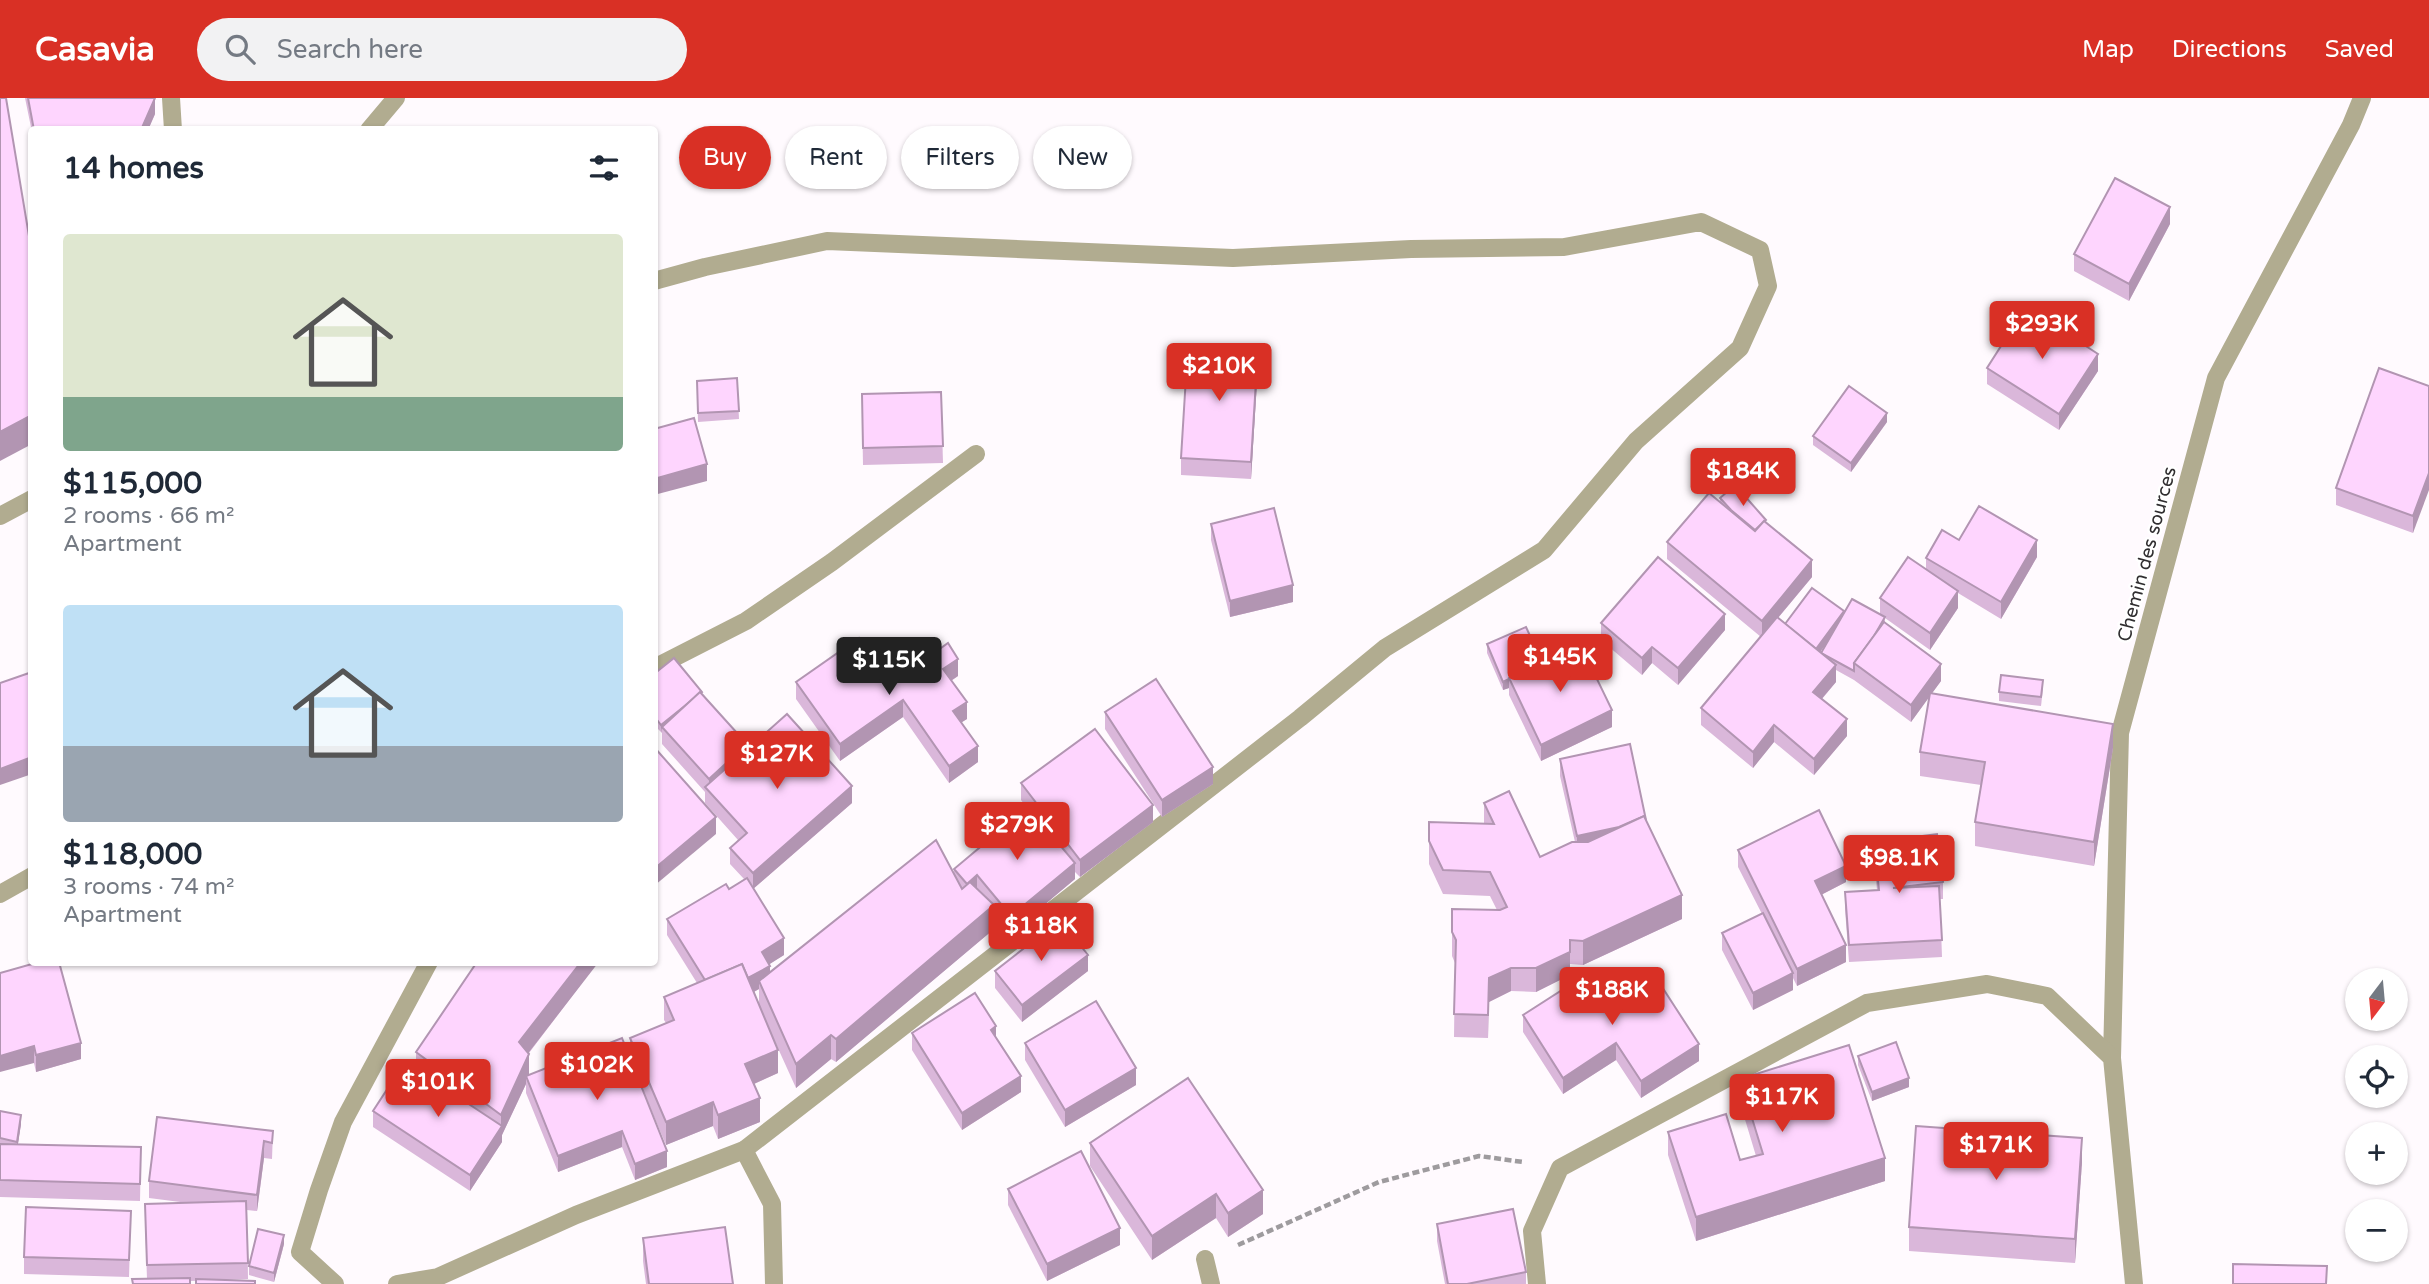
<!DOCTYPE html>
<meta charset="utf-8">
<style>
:root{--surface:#fff;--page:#f2f2f3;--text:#1f2937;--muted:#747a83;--accent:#d93025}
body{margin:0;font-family:"Varela Round",sans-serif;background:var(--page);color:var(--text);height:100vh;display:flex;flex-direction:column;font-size:26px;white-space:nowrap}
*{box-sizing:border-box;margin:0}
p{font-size:23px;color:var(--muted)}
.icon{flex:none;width:38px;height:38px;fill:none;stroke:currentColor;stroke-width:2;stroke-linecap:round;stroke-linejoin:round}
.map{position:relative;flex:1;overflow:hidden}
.panel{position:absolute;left:28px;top:28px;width:630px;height:840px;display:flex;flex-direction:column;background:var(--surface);border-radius:7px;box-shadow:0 2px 5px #0004}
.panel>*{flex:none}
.top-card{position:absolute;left:679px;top:28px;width:665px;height:63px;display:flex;gap:14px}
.needle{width:46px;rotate:196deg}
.tools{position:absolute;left:2345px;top:870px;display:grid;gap:14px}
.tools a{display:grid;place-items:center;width:63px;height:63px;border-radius:50%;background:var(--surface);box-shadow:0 2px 5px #0004;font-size:35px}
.price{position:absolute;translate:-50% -60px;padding:0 16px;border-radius:7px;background:var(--accent);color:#fff;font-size:23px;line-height:46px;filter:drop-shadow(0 2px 4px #0008)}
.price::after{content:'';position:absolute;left:50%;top:42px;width:21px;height:16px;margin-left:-10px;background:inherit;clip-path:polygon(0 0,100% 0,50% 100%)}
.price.on{background:#222;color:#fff}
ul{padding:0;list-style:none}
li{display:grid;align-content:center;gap:14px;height:371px;padding:0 35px}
li span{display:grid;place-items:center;height:217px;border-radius:7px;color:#555}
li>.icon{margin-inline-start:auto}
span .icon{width:126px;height:126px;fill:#fffc;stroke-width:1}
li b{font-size:30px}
h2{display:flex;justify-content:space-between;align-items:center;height:84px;padding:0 35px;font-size:30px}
.chip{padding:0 24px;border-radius:32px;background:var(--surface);box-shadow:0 2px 5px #0004;font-size:24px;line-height:63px}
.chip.on{background:var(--accent);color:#fff}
header{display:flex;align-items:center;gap:42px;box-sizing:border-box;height:98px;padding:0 35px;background:var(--accent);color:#fff}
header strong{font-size:33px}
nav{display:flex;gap:38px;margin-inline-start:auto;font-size:24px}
.search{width:490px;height:63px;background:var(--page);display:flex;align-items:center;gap:18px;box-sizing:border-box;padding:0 24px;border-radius:38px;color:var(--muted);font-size:26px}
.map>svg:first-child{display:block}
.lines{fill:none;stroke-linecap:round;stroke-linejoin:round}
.path{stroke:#9e9b9e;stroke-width:4.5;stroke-dasharray:7 3.5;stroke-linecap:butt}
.minor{stroke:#b1ac90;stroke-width:18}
.tertiary{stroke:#b1ac90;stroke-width:18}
.wall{fill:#dab7da;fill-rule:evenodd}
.shaded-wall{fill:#b295b2}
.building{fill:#fed5fe;stroke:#b295b2;stroke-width:2}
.labels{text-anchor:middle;stroke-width:5;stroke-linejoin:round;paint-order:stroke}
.street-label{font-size:19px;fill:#302e30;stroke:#fff}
</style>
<header>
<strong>Casavia</strong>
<div class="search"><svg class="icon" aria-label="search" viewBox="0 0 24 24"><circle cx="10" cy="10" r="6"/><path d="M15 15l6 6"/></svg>Search here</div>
<nav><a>Map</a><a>Directions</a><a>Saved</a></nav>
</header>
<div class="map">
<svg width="2429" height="1186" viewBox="0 0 2429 1186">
<rect width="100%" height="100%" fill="#fffafe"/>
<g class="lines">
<!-- path -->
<polyline class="path" points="1238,1147 1379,1084 1479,1058 1523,1064"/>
<!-- minor -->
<g class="minor">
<polyline points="171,0 173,32"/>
<polyline points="369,32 396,0"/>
<polyline points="654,183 705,169 827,143 1233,160 1411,151 1564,149 1701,124 1760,152 1768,188 1740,250 1636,343 1544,452 1385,550 1300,620 744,1052"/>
<polyline points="0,418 32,401"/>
<polyline points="654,570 746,523 832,464 976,356"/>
<polyline points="0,796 32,778"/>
<polyline points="2112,960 2120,635 2216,280 2351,27 2362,0"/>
<polyline points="1205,1161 1211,1186"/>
<polyline points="335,1186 300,1154 319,1092 343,1024 429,864"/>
<polyline points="397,1186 438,1179 576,1117 744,1052 772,1106 774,1186"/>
</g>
<!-- tertiary -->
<polyline class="tertiary" points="1537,1186 1532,1133 1560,1070 1867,905 1987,886 2047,898 2112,960 2134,1186"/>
</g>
<!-- wall -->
<g class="wall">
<polygon points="25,0 155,0 155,16 148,32 32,32 32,34"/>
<polygon points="2170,126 2129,203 2074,173 2074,156"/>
<polygon points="1258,267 1251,381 1181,377 1181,360"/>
<polygon points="1987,270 2098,273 2059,332 1987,286"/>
<polygon points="737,280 739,321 698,324 697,283"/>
<polygon points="2429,288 2413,435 2336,407 2336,390"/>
<polygon points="941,294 943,365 863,367 862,312"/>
<polygon points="1887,324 1851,374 1813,347 1813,338"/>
<path d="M 1720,400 L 1766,424 L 1812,479 L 1778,520 L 1785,526 L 1844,516 L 1880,516 L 1880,500 L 1926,471 L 1926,460 L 1959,442 L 2037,459 L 2001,521 L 1958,495 L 1958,510 L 1930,552 L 1885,520 L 1885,525 L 1941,583 L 1932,595 L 2113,650 L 2094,768 L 1975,748 L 1975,724 L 1981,687 L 1920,678 L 1920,654 L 1929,599 L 1911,624 L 1854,582 L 1854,581 L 1854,582 L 1836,572 L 1836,584 L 1822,601 L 1847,638 L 1814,677 L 1774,644 L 1753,670 L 1701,627 L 1701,610 L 1761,539 L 1667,461 L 1667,444 L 1720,403 ZM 1829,542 L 1821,555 L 1820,554 Z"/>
<polygon points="1211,426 1293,504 1230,519 1211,442"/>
<polygon points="1601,525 1725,532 1678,587 1652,565 1642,577 1601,542"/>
<polygon points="1487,546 1542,564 1612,629 1541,663 1509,597 1509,590 1503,592 1487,555"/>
<path d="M 654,576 L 702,596 L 747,651 L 852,705 L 753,791 L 784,857 L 769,866 L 770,875 L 954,777 L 954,771 L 1027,710 L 1021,702 L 1021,685 L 1153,724 L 1080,779 L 1075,774 L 1075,781 L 1011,835 L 994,815 L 994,831 L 836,964 L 831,961 L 796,990 L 767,926 L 778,975 L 754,986 L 760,1024 L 718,1041 L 713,1028 L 666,1047 L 647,1002 L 667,1069 L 635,1082 L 622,1049 L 558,1074 L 526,995 L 526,986 L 502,1037 L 502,1044 L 470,1093 L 373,1029 L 373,1013 L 416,971 L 416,954 L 598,864 L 529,955 L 529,977 L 630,961 L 630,940 L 666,925 L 664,922 L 664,899 L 697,885 L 667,837 L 667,821 L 729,791 L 744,781 L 730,766 L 730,750 L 738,742 L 705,705 L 705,694 L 662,646 L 662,635 L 654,627 ZM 759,891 L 759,906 L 754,894 Z"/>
<polygon points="958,578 951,583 967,621 961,624 978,664 949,685 903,619 840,663 796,601 796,584 891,586"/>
<polygon points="2043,591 2041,608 1999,603 1999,594"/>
<polygon points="1105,614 1213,686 1162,719 1105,631"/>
<polygon points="1560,661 1646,722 1682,821 1583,867 1570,866 1570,877 1536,894 1511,893 1489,904 1488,940 1454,939 1455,865 1452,858 1452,811 1497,812 1490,798 1443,796 1429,766 1429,724 1484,726 1484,705 1540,759 1575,744 1560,678"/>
<polygon points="1874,744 1943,784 1943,801 1940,801 1942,859 1849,864 1845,811 1845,794 1877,792 1874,760"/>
<polygon points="1738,752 1846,784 1821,797 1846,864 1797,888 1793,880 1793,892 1753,912 1722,852 1722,835 1762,816 1738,769"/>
<polygon points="995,873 1088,873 1022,924 995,890"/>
<polygon points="0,875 81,961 36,974 34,965"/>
<polygon points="1602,907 1699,963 1641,1000 1616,962 1563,996 1523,934 1523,917"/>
<polygon points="912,935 996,940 1021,994 962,1032 912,952"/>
<polygon points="1025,945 1136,987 1065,1029 1025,962"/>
<polygon points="1858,958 1909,989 1872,1003 1858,967"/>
<polygon points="1740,981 1885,1083 1696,1143 1668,1057 1668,1034 1740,1062 1756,1058 1740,1005"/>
<polygon points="0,1013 21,1026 18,1046 141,1049 140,1103 0,1099"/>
<polygon points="273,1033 272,1061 264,1060 257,1113 247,1112 248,1181 190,1183 147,1181 145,1123 188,1105 149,1100 149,1083"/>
<polygon points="1090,1045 1263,1116 1228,1139 1216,1120 1152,1162 1090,1068"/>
<polygon points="2082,1064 2075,1165 1909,1153 1909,1129"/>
<polygon points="1008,1091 1120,1147 1047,1183 1008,1107"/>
<polygon points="131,1113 129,1179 24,1176 24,1159"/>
<polygon points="1437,1126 1526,1174 1526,1186 1445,1186 1437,1143"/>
<polygon points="643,1140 733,1186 646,1186 643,1163"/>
<polygon points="284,1146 274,1184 249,1177 249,1168"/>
</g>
<!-- shaded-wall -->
<g class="shaded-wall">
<polygon points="155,0 155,16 148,32 141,32"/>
<polygon points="2170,109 2170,126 2129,203 2129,186"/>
<polygon points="1258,250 1258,267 1251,381 1251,364"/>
<polygon points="2098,256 2098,273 2059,332 2059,316"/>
<polygon points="1887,315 1887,324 1851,374 1851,365"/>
<polygon points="32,317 32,346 0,363 0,334"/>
<polygon points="707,366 707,383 654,397 654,381"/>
<polygon points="2429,375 2429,392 2413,435 2413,418"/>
<polygon points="2037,442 2037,459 2001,521 2001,504"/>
<polygon points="1812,462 1812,479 1762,539 1762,523"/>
<polygon points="1293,487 1293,504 1230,519 1230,503"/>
<polygon points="1958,493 1958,510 1930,552 1930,535"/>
<polygon points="1844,513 1844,522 1814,562 1814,553"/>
<polygon points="1725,516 1725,532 1678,587 1678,570"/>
<polygon points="1652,549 1652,565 1642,577 1642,560"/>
<polygon points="958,561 958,578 943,588 943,571"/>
<polygon points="1941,566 1941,583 1911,624 1911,607"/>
<polygon points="1836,567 1836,584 1813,611 1813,594"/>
<polygon points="1509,581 1509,590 1503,592 1503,584"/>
<polygon points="702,594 702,603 662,629 661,635 661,627"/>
<polygon points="903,602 903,619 840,663 840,646"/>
<polygon points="967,604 967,621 953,630 953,613"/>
<polygon points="1612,612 1612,629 1541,663 1541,647"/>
<polygon points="1847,621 1847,638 1814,677 1814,661"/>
<polygon points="2113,626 2113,650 2094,768 2094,744"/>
<polygon points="1774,627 1774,644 1753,670 1753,654"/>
<polygon points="747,646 747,663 709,693 709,681"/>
<polygon points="978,648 978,664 949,685 949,668"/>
<polygon points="32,659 32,676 0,687 0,671"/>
<polygon points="1213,669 1213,686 1162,719 1162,702"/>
<polygon points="852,688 852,705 753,791 753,775"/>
<polygon points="1153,707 1153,724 1080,779 1080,762"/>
<polygon points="716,719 716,736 654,788 654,771"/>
<polygon points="1646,724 1577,755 1577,738"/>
<polygon points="1075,765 1075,781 1011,835 1011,818"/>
<polygon points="1846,768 1846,784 1815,800 1815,783"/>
<polygon points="977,777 977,794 967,786"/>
<polygon points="1682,797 1682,821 1583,867 1583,843"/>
<polygon points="994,807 994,831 836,964 836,941"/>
<polygon points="784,840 784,857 762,871 762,854"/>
<polygon points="1570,842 1570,877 1536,894 1536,870"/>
<polygon points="1846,847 1846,864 1797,888 1797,871"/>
<polygon points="1088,857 1088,873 1022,924 1022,907"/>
<polygon points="581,864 598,865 519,967 519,944"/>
<polygon points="770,868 770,884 759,883 759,891 748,897 748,880"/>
<polygon points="1511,870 1511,893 1489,904 1488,940 1489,880"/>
<polygon points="1793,875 1793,892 1753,912 1753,895"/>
<polygon points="996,928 996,945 991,932"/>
<polygon points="831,937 831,961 796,990 796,966"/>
<polygon points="81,945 81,961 36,974 36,957"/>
<polygon points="1616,945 1616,962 1563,996 1563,980"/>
<polygon points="1699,946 1699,963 1641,1000 1641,983"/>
<polygon points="34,948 34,965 0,974 0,958"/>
<polygon points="778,952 778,975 745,990 745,966"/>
<polygon points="529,956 529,980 526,978 526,986 502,1037 502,1044 470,1093 470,1077 501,1030 501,1017"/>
<polygon points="1136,970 1136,987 1065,1029 1065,1012"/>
<polygon points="1021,978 1021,994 962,1032 962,1015"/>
<polygon points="1909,980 1909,989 1872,1003 1872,994"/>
<polygon points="760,1000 760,1024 718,1041 718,1017"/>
<polygon points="713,1004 713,1028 666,1047 666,1024"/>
<polygon points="21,1017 21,1026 17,1052 17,1044"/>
<polygon points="622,1033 622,1049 558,1074 558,1058"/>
<polygon points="2082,1040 2082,1064 2075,1165 2075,1141"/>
<polygon points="264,1043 264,1060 257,1113 257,1097"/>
<polygon points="667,1053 667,1069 635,1082 635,1066"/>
<polygon points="1885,1060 1885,1083 1696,1143 1696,1119"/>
<polygon points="1263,1092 1263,1116 1228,1139 1228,1115"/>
<polygon points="1216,1096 1216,1120 1152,1162 1152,1138"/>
<polygon points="1120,1130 1120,1147 1047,1183 1047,1166"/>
<polygon points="284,1137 284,1146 274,1184 274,1175"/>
</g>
<!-- building -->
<g class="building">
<polygon points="0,0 6,0 32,156 32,317 0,334"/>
<polygon points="28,0 155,0 141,32 34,32"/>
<polygon points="2115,80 2170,109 2129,186 2074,156"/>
<polygon points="2026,209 2098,256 2059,316 1987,270"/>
<polygon points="1188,246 1258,250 1251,364 1181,360"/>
<polygon points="2379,270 2429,288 2429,375 2413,418 2336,390"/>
<polygon points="737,280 739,313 698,315 697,283"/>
<polygon points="1849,288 1887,315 1851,365 1813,338"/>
<polygon points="941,294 943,348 863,350 862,296"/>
<polygon points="694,320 707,366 654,381 654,331"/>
<polygon points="1735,387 1766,422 1755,432 1731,412 1720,400"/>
<polygon points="1709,395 1755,433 1764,423 1812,462 1762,523 1667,444"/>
<polygon points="1979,408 2037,442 2001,504 1926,460 1942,432 1959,442"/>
<polygon points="1274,410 1293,487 1230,503 1211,426"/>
<polygon points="1658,459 1725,516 1678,570 1652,549 1642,560 1601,525"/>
<polygon points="1908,459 1958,493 1930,535 1880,500"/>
<polygon points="1812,490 1844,513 1816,551 1785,526"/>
<polygon points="1852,501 1885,519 1874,538 1854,565 1854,573 1821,555"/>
<polygon points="1777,519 1836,567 1813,594 1847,621 1814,661 1774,627 1753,654 1701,610"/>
<polygon points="1884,524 1941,566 1911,607 1854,565"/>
<polygon points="1526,529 1542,564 1503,584 1487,546"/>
<polygon points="859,540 891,586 948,545 958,561 943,571 967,604 953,613 978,648 949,668 903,602 840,646 796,584"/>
<polygon points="1580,546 1612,612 1541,647 1509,580"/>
<polygon points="674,560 702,594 661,627 654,618 654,576"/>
<polygon points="32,574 32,659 0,671 0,585"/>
<polygon points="2001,577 2043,582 2041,599 1999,594"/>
<polygon points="1156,581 1213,669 1162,702 1105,614"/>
<polygon points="700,594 747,646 709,681 662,629"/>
<polygon points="1930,595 2113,626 2094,744 1975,724 1985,664 1920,654"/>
<polygon points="787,616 852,688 753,775 730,750 747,735 705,689"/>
<polygon points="1095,631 1153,707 1080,762 1021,685"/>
<polygon points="1630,646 1646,722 1644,718 1619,729 1577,738 1560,661"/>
<polygon points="654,649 716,719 654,771"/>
<polygon points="1509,693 1540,759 1572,744 1588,744 1644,718 1682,797 1583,843 1570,842 1570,854 1536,870 1511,870 1489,880 1488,917 1454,916 1456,842 1452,834 1452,811 1500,812 1507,809 1490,774 1443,772 1429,743 1429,724 1494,726 1484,705"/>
<polygon points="1028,709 1075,765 1011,818 977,777 967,786 954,771"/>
<polygon points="1819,712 1846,768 1815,783 1846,847 1797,871 1738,752"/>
<polygon points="1937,736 1943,784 1893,790 1939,788 1942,842 1849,847 1845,794 1879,792 1874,744"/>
<polygon points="936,742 962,791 970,784 994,807 836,941 831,937 796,966 759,883"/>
<polygon points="747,780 784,840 762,854 770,868 748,880 742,866 705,882 667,821 726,786 729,791"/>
<polygon points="1763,815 1793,875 1753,895 1722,835"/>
<polygon points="1060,822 1088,857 1022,907 995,873"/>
<polygon points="39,864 59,864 81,945 36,957 34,948 0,958 0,875"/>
<polygon points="477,864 581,864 519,944 529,956 501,1017 416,954"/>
<polygon points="742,866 778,952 745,966 760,1000 718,1017 713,1004 666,1024 630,940 674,922 664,899"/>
<polygon points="1653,875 1699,946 1641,983 1616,945 1563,980 1523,917 1584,878 1602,907"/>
<polygon points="975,895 996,928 991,932 1021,978 962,1015 912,935"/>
<polygon points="1096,903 1136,970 1065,1012 1025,945"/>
<polygon points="622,940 667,1053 635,1066 622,1033 558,1058 526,978"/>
<polygon points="1896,944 1909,980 1872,994 1858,958"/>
<polygon points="1849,947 1885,1060 1696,1119 1668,1034 1726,1016 1740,1062 1763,1056 1740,981"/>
<polygon points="405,964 502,1028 470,1077 373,1013"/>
<polygon points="1188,980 1263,1092 1228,1115 1216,1096 1152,1138 1090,1045"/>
<polygon points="0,1013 21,1017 17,1044 0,1040"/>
<polygon points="157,1019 273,1033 272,1045 264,1043 257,1097 149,1083"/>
<polygon points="1916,1028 2082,1040 2075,1141 1909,1129"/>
<polygon points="0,1046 141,1049 140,1086 0,1082"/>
<polygon points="1081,1053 1120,1130 1047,1166 1008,1091"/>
<polygon points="246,1103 248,1165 147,1167 145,1106"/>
<polygon points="26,1109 131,1113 129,1162 24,1159"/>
<polygon points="1513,1111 1526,1174 1467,1186 1448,1186 1437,1126"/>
<polygon points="725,1129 733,1186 649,1186 643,1140"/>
<polygon points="258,1131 284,1137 274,1175 249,1168"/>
<polygon points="2233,1166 2327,1168 2326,1186 2233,1186"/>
<polygon points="190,1180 190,1186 133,1186 132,1181"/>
<polygon points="196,1181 255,1183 255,1186 196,1186"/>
</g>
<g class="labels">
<!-- street labels -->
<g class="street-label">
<text transform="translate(2146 456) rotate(-75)" y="7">Chemin des sources</text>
</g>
</g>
</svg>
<div class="tools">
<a><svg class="needle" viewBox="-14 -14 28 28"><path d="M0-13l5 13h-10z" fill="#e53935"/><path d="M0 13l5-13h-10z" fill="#747a83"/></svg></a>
<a><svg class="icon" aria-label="locate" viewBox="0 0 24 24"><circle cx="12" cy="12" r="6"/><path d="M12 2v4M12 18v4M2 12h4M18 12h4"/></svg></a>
<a>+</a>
<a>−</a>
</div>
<b class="price" style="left:2042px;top:263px">$293K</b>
<b class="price" style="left:1219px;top:305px">$210K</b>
<b class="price" style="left:1743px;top:410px">$184K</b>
<b class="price" style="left:1560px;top:596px">$145K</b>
<b class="price on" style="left:889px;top:599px">$115K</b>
<b class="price" style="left:777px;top:693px">$127K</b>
<b class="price" style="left:1017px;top:764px">$279K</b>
<b class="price" style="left:1899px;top:797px">$98.1K</b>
<b class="price" style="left:1041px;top:865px">$118K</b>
<b class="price" style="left:1612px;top:929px">$188K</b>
<b class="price" style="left:597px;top:1004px">$102K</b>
<b class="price" style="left:438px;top:1021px">$101K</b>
<b class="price" style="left:1782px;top:1036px">$117K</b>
<b class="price" style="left:1996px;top:1084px">$171K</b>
<div class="top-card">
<a class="chip on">Buy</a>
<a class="chip">Rent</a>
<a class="chip">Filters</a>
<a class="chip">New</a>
</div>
<section class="panel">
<h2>14 homes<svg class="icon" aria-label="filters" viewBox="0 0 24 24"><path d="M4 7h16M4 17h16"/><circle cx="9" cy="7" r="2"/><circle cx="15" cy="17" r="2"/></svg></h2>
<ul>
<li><span style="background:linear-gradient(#dfe7d0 75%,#7fa58c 0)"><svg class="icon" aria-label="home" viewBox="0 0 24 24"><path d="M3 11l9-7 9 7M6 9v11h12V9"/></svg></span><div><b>$115,000</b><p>2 rooms · 66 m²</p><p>Apartment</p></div></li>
<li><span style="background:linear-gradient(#bfe0f5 65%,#9aa5b1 0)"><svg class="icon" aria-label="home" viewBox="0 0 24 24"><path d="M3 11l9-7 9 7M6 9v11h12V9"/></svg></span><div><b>$118,000</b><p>3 rooms · 74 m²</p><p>Apartment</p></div></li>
</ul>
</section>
</div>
